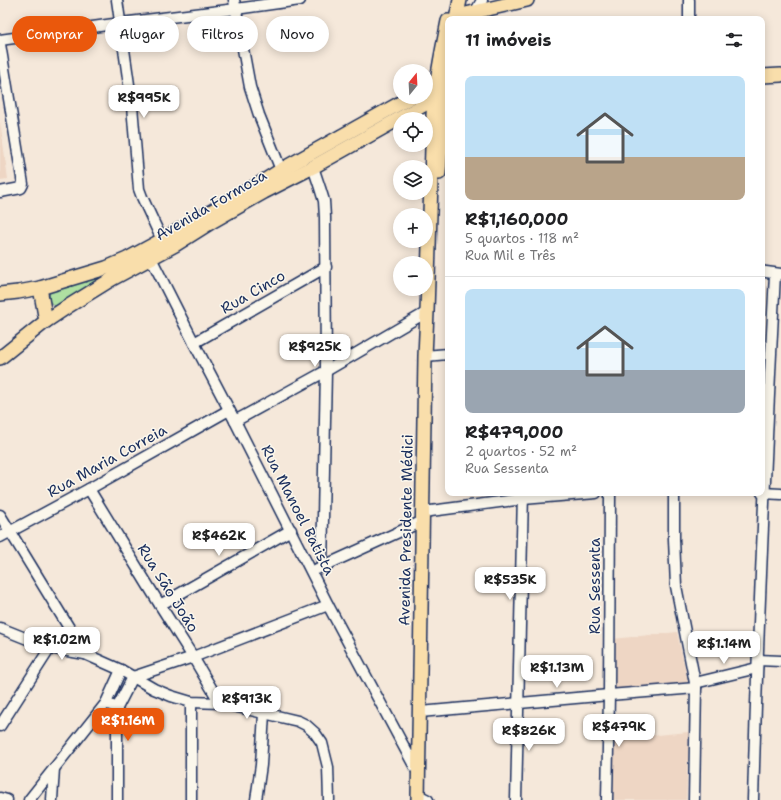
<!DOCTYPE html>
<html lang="pt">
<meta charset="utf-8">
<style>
:root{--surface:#fff;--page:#f6f6f6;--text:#202124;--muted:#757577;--line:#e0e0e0;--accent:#ea580c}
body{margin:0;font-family:"Shantell Sans",sans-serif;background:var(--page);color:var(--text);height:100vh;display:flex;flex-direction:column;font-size:15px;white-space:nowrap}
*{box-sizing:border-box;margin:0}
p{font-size:13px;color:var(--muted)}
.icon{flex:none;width:22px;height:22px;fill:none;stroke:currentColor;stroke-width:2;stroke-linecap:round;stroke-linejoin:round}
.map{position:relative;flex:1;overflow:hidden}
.side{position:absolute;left:445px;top:16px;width:320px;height:480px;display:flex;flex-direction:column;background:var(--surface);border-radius:8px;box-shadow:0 2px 10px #0003}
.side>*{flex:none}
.top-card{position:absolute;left:12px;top:16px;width:373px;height:36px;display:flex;gap:8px}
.needle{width:26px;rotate:18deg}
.tools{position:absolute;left:393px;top:64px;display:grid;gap:8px}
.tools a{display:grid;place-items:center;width:40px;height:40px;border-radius:50%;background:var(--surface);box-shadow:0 2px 10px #0003;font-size:20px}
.price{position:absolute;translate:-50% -34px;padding:0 9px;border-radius:8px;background:#fff;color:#222;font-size:13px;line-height:26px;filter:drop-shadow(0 1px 2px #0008)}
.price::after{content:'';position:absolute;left:50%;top:24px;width:12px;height:9px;margin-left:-6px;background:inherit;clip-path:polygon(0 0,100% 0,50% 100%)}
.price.active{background:var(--accent);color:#fff}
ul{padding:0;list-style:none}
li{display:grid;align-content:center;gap:8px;height:212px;padding:0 20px}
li+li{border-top:1px solid var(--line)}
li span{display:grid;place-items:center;height:124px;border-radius:8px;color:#555}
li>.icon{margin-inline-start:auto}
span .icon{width:72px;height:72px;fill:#fffc;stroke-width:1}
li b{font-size:17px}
h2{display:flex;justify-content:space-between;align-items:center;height:48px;padding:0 20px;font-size:17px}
.pill{padding:0 14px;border-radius:18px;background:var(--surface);box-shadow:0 2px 10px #0003;font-size:14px;line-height:36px}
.pill.active{background:var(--accent);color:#fff}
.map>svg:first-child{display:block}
.built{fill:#eed6c4}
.park{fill:#afe0a1;stroke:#658880}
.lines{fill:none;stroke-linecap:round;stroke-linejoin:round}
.minor-casing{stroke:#1b2f5e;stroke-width:13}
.major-casing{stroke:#1b2f5e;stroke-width:16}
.minor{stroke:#fbf7ec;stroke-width:10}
.major{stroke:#f9deab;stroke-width:13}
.labels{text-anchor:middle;stroke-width:3;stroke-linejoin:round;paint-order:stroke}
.street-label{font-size:15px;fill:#1b2f5e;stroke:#fbf7ec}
</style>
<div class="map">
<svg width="781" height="800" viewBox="0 0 781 800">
<rect width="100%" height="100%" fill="#f5e8da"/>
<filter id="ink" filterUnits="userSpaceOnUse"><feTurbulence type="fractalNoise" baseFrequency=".025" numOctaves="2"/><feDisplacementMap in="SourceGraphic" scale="8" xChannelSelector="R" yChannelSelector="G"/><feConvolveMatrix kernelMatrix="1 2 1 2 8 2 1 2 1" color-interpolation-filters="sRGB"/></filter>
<g filter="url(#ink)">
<!-- built -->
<g class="built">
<polygon points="0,121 8,179 0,180"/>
<polygon points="677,632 688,682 613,691 613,639"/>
<polygon points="689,732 686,800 613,800 613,739"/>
</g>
<!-- park -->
<path class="park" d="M 104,274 L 105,276 L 58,307 C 49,304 46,298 52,289 Z"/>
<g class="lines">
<defs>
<g id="minor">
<polyline points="117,0 132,106 139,189 142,197 162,240"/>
<polyline points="234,0 250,87 259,115 281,170"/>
<polyline points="689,0 689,19"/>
<polyline points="476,11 482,0"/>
<polyline points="0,40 121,23 236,9 300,0"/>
<polyline points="0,44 23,184 21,188 0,192"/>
<polyline points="313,167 320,188 324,201 325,217 326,371 322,567"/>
<polyline points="151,258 194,343 235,421 328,605 418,773"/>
<polyline points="762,271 766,272 781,274"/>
<polyline points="194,343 326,267"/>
<polyline points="425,356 448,354"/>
<polyline points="235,421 326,371 427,312"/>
<polyline points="89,489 160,605 193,657 220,703"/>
<polyline points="674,493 674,539 676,586 696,688 694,800"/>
<polyline points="762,493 781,494"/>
<polyline points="423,512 523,499 596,493"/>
<polyline points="0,515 85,654"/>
<polyline points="0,537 89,489 229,410"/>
<polyline points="317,569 423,521"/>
<polyline points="160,605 291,530"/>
<polyline points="0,628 50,648 85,654 121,670 154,689 171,696 191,702 220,703 264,713 298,721 306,725 315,733 322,743 328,767 329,800"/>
<polyline points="758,660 781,661"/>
<polyline points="133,677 193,657 328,605"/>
<polyline points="695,683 757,668"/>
<polyline points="106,703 117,708 117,800"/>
<polyline points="117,708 133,677"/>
<polyline points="420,712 609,695 696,688"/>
<polyline points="0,726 50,648"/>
<polyline points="418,795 428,800"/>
<polyline points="0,798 7,800"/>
<polyline points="29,800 106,703 121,670"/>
<polyline points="52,800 54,768"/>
<polyline points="191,800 191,702"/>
<polyline points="256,800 261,765 264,713"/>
<polyline points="516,800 523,493"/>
<polyline points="607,800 609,695 610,493"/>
<path d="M 753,800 C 758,624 766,449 775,274"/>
</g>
<g id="major">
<polyline points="457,16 527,0"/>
<polyline points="456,19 460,0"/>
<polyline points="762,76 781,75"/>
<polyline points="439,173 445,93 448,69"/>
<polyline points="40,288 46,321"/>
<polyline points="0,294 18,292 40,288 106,268 127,259 162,240 259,184 281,170 411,97"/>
<polyline points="0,358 46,321 67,307 112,279 175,245 213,221 264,192 313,167 445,93"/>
<path d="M 418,800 L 425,356 L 427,312 L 433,115 C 435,83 442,52 448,21"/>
</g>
</defs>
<!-- minor casing -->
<use href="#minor" class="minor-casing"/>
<!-- major casing -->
<use href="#major" class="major-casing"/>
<!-- minor -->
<use href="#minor" class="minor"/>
<!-- major -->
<use href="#major" class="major"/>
</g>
</g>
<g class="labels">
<!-- street labels -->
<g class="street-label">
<text transform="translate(211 205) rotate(-30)" y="5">Avenida Formosa</text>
<text transform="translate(253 292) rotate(-30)" y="5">Rua Cinco</text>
<text transform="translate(107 461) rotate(-29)" y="5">Rua Maria Correia</text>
<text transform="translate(298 510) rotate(63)" y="5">Rua Manoel Batista</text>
<text transform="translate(406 530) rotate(-89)" y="5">Avenida Presidente Médici</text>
<text transform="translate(595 586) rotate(-90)" y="5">Rua Sessenta</text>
<text transform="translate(168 588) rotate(58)" y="5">Rua São João</text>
</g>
</g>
</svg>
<div class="tools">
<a><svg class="needle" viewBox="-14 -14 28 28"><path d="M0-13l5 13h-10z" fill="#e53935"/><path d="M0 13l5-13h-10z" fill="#757577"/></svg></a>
<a><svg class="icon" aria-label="locate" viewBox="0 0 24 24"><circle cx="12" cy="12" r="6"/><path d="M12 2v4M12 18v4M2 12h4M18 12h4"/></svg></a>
<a><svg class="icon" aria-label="layers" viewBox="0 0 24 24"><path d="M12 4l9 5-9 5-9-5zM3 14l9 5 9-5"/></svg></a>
<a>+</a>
<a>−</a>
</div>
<b class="price" style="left:144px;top:119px">R$995K</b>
<b class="price" style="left:315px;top:368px">R$925K</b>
<b class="price" style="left:219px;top:557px">R$462K</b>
<b class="price" style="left:510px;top:601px">R$535K</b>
<b class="price" style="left:62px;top:661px">R$1.02M</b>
<b class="price" style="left:724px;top:665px">R$1.14M</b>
<b class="price" style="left:557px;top:689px">R$1.13M</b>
<b class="price" style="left:247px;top:720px">R$913K</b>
<b class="price active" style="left:128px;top:742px">R$1.16M</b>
<b class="price" style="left:619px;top:748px">R$479K</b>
<b class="price" style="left:529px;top:752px">R$826K</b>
<div class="top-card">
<a class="pill active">Comprar</a>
<a class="pill">Alugar</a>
<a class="pill">Filtros</a>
<a class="pill">Novo</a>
</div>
<section class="side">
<h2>11 imóveis<svg class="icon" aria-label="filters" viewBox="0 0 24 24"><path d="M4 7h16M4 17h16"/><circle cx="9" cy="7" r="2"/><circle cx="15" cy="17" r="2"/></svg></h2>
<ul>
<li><span style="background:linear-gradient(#bfe0f5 65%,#b9a48a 0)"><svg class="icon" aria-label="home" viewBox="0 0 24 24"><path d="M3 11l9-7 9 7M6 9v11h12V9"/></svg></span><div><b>R$1,160,000</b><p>5 quartos · 118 m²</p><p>Rua Mil e Três</p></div></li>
<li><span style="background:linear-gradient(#bfe0f5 65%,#9aa5b1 0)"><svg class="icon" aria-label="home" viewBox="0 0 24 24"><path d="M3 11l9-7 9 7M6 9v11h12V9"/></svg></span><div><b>R$479,000</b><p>2 quartos · 52 m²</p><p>Rua Sessenta</p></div></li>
</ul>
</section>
</div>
